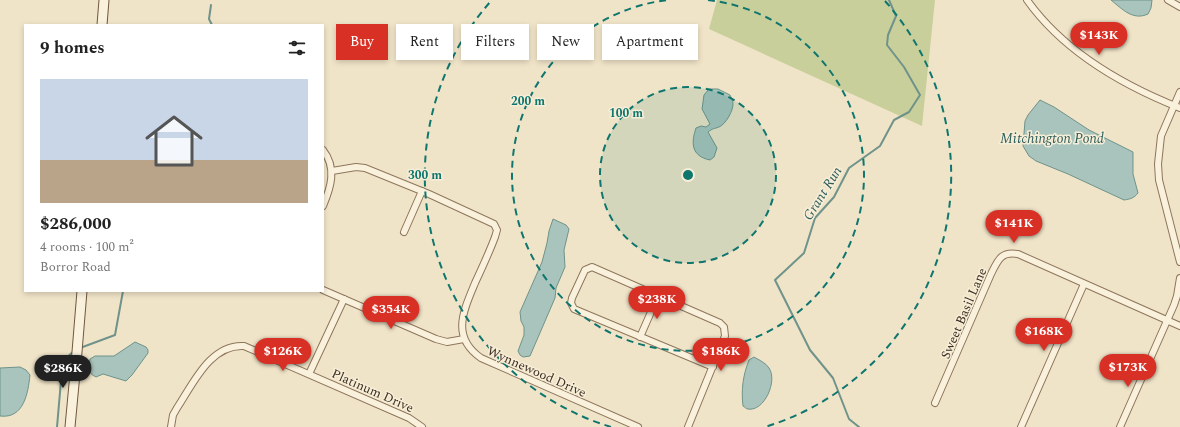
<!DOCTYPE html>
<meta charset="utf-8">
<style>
:root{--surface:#fff;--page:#f6f6f6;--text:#222;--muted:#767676;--accent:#d93025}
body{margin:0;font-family:Spectral,serif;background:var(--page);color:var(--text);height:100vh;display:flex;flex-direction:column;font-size:15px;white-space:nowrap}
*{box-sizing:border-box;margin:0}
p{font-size:13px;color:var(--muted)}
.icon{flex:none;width:22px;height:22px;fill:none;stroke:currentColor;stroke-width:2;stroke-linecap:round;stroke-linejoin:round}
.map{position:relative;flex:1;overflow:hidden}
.sheet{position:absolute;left:24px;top:24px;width:300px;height:268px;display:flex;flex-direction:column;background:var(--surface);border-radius:0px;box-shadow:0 2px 6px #0003}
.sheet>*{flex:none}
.banner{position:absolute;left:336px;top:24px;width:380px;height:36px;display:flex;gap:8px}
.price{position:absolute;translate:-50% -34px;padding:0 9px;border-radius:14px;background:var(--accent);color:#fff;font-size:13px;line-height:26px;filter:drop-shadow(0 1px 2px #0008)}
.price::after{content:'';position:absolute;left:50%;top:24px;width:12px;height:9px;margin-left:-6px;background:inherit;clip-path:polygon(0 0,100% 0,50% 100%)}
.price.on{background:#222;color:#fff}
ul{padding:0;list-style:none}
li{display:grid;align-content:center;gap:8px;height:212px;padding:0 16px}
li span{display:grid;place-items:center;height:124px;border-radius:0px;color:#555}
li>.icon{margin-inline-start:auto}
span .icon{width:72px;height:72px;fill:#fffc;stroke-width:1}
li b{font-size:17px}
h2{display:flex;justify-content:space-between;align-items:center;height:48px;padding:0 16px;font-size:17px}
.tag{padding:0 14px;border-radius:0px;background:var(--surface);box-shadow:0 2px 6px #0003;font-size:14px;line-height:36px}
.tag.on{background:var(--accent);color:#fff}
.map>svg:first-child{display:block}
.green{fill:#c9cf9b}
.water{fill:#a9c4bc;stroke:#6f938a}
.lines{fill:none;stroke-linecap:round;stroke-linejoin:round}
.stream{stroke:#6f938a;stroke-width:2}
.street-casing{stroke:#8d765c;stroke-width:8}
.secondary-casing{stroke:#6f573f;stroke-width:11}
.street{stroke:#faf1dc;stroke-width:6}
.secondary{stroke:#faf1dc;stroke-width:9}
.ring{fill:none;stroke:#0f766e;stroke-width:2;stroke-dasharray:7 5}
.labels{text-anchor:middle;stroke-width:3;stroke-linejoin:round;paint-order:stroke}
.street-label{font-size:13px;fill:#3d2e20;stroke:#f7eed8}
.water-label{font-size:14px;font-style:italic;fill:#2f5d5a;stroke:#f7eed8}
.centre{fill:#0f766e;stroke:#f7eed8;stroke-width:2}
.ring-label{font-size:12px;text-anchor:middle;font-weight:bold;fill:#0f766e;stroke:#f7eed8;stroke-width:3;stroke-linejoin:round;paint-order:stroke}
</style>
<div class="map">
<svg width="1180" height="427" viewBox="0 0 1180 427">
<rect width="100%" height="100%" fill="#f0e4c8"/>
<!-- green -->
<polygon class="green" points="717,0 935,0 922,126 709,29"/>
<!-- water -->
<g class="water">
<path d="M 1111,0 L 1152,0 L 1151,8 L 1148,14 C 1133,21 1122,9 1111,0 Z"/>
<path d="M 709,89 L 718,89 L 730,95 C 731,97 733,101 733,104 C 733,111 726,124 719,127 C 714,129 713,128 708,132 L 717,148 L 714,157 L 710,160 C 691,156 691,143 696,128 L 701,126 L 706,127 L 710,124 L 702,109 L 704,95 Z"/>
<path d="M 1040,100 L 1054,107 L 1089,130 L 1133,152 L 1133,174 L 1138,193 C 1134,198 1131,199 1124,200 L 1068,174 L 1036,161 L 1029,156 L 1023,146 L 1025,121 L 1028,115 Z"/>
<polygon points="553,219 566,225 569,229 564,250 565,267 556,288 555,298 530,356 523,357 520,355 518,351 524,335 524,327 521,321 520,312 542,262 547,243 549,231"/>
<path d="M 135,342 L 146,347 L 148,350 L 148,353 L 132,375 L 126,381 L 103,374 L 96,377 C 87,373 89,367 90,359 L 95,356 L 114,356 Z"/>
<path d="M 754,357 C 759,360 766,363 769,368 C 778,381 764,412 748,409 C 746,409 745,407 743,406 C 741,390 743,375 749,360 Z"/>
<path d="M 20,367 L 26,370 L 30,375 C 28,393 24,419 0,416 L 0,368 Z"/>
</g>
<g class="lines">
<!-- stream -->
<g class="stream">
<polyline points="211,5 209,19 212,25"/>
<polyline points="80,348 115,335 123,291"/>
<polyline points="57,427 62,369 65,359 74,351"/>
<polyline points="859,427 849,419 833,378 810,350 775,280 804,253 815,218 834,197 849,168 880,146 894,120 909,112 920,95 904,67 887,45 888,35 896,16 889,0"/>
</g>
<defs>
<g id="street">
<path d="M 1027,0 C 1064,52 1122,85 1180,108"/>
<polyline points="1168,0 1180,7"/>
<polyline points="1180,92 1161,136 1158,164 1159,180 1180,262"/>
<path d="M 323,150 C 337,168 331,187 323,206"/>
<path d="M 332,171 L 356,167 L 365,168 L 429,194 L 494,224 L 497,230 L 495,237 C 489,253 482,268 475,283 C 463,312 451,337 481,358 L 638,427"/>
<polyline points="404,232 422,191"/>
<polyline points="323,290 436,339 447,342 464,339"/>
<polyline points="640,337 658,296"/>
<polyline points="309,374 344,299"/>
<path d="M 935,403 L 991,274 C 998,260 1001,251 1018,254 L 1180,326"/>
<path d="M 171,427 L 173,415 L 177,408 C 193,384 210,344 244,346 L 409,418 L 422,427"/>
<polyline points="688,427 725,336 724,327 720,323 592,267 585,270 572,298 571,303 574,309 713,367"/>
<polyline points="1021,427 1084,284"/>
<polyline points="1120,427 1174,305 1177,296 1180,278"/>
</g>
<g id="secondary">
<polyline points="102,25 104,0"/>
<polyline points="70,427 77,352 82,291"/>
</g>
</defs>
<!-- street casing -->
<use href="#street" class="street-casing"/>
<!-- secondary casing -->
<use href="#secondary" class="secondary-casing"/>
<!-- street -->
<use href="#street" class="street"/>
<!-- secondary -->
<use href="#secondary" class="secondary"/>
</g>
<!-- distance rings -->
<circle cx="688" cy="175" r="88" fill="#0f766e" fill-opacity=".12"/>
<g class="ring">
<circle cx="688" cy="175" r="88"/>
<path d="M708 0A176 176 0 1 1 668 0"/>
<path d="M611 427A263 263 0 0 1 491 1M885 1A263 263 0 0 1 765 427"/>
</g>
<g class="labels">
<!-- street labels -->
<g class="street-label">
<text transform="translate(963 313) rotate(-67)" y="5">Sweet Basil Lane</text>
<text transform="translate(537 371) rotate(24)" y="5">Wynnewood Drive</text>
<text transform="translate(373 390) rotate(24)" y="5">Platinum Drive</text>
</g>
<!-- water labels -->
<g class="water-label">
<text x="1052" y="143">Mitchington Pond</text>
<text transform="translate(822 193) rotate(-58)" y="5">Grant Run</text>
</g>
</g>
<circle cx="688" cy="175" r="6" class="centre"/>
<g class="ring-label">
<text x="528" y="105">200 m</text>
<text x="626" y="117">100 m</text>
<text x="425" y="179">300 m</text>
</g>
</svg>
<b class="price" style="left:1099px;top:56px">$143K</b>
<b class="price" style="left:1014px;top:244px">$141K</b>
<b class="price" style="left:657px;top:320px">$238K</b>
<b class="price" style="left:391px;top:330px">$354K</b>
<b class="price" style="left:1044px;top:352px">$168K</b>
<b class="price" style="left:283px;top:372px">$126K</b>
<b class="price" style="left:721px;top:372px">$186K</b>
<b class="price" style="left:1128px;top:388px">$173K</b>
<b class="price on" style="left:63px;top:389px">$286K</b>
<div class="banner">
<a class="tag on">Buy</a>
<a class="tag">Rent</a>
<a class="tag">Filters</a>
<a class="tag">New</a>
<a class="tag">Apartment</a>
</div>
<section class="sheet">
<h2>9 homes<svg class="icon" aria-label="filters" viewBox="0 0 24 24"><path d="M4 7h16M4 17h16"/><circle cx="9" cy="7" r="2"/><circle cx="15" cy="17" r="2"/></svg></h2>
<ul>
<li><span style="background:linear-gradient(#c9d6e8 65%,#b9a48a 0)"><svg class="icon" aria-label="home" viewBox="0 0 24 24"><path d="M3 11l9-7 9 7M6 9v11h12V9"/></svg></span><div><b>$286,000</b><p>4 rooms · 100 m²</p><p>Borror Road</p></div></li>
</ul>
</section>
</div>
